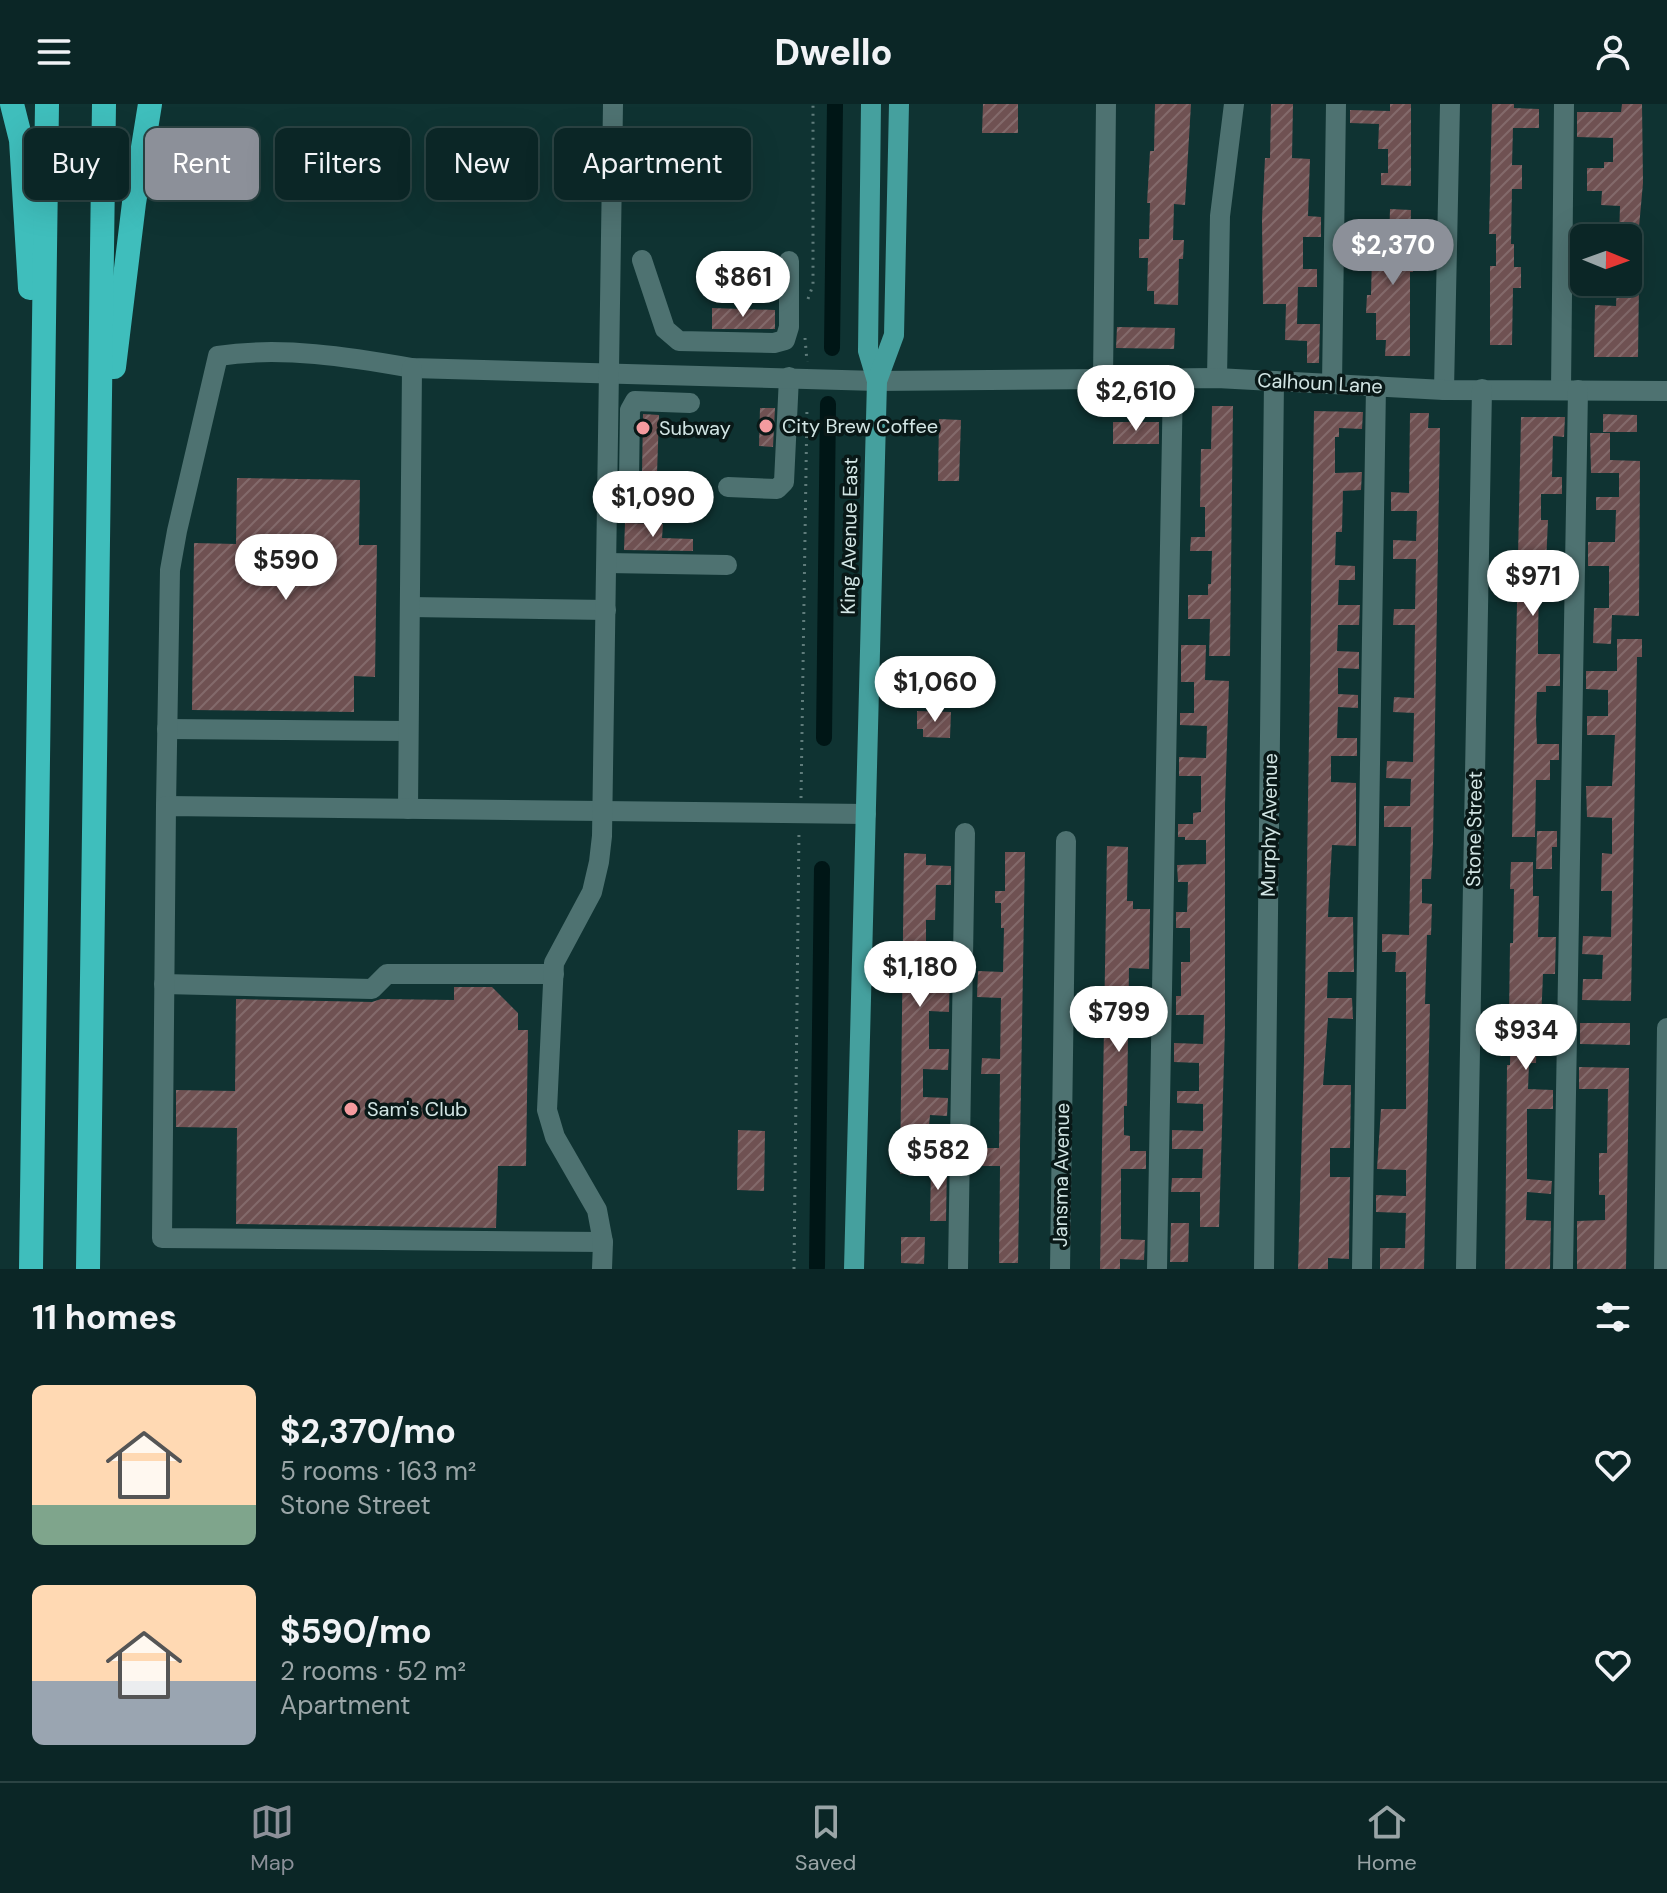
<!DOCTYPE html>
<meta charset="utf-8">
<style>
:root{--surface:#0b2626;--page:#142e2e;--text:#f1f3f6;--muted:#9aa5a7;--line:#2b4343;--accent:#8c9099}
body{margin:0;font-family:"DM Sans",sans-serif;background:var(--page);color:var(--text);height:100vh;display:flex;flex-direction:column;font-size:30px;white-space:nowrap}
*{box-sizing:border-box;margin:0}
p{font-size:26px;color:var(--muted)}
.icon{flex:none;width:44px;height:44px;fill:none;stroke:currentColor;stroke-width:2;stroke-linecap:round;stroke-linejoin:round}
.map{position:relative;height:1165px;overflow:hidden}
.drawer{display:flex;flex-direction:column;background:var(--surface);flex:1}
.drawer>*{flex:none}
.banner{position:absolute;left:24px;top:24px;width:800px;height:72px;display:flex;gap:16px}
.needle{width:52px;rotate:91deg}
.buttons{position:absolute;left:1570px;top:120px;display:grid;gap:16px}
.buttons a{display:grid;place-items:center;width:72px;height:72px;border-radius:12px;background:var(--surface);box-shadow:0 8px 32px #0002,0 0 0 2px var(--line);font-size:40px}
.price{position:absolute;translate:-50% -68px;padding:0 18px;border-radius:28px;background:#fff;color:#222;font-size:26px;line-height:52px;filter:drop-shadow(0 2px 4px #0008)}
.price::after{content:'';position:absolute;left:50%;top:48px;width:24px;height:18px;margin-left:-12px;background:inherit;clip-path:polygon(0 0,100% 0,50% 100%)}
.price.current{background:var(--accent);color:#fff}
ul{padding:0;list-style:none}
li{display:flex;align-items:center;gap:24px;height:200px;padding:0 32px}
li span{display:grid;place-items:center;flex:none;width:224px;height:160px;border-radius:12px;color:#555}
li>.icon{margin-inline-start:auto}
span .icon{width:96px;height:96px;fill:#fffc;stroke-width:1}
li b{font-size:34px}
h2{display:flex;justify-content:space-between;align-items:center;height:96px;padding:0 32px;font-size:34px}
.tag{padding:0 28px;border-radius:12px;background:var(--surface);box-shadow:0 8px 32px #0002,0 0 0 2px var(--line);font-size:28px;line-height:72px}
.tag.current{background:var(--accent);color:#fff}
header{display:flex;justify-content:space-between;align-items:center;height:104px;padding:0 32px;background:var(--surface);font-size:36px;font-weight:800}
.menu{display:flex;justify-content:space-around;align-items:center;height:112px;border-top:2px solid var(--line);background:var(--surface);font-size:22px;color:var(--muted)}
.menu a{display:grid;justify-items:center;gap:4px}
.menu .current{color:var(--accent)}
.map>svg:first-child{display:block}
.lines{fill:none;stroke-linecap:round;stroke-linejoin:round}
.canal{stroke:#001616;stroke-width:16}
.building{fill:url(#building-hatch)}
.path{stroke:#5f7c7b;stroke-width:3;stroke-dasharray:2 6;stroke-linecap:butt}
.minor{stroke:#4e7271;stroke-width:20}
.major{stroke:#45a09e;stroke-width:20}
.highway{stroke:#3fbebc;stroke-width:24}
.poi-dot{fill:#f49b9f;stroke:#091817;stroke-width:3}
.labels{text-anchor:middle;stroke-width:7;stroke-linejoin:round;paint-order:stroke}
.street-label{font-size:20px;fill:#d2e5e4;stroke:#091817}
.poi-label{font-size:20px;fill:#d2e5e4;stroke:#091817;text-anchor:start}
</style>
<header><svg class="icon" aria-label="menu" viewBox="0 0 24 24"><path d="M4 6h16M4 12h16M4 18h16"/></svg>Dwello<svg class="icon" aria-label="person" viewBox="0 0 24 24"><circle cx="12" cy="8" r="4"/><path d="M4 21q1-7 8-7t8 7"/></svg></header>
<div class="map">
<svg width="1667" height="1165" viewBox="0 0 1667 1165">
<defs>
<pattern id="building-hatch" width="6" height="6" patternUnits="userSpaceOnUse" patternTransform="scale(2)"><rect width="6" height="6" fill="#6f5152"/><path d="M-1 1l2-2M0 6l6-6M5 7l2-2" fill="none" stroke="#836a6b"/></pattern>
</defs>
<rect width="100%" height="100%" fill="#0f3332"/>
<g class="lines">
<!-- canal -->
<g class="canal">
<polyline points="832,244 835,0"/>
<polyline points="824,634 828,300"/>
<polyline points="817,1163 822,765"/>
</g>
</g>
<!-- building -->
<g class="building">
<polygon points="983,0 1018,0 1018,29 982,29"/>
<polygon points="1155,0 1191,0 1185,101 1174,100 1173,136 1184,136 1183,155 1179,155 1178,201 1154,200 1154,187 1147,187 1148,154 1139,154 1139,135 1149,135 1150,99 1147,99 1150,47 1154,47"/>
<polygon points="1271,0 1293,0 1292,54 1310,55 1308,112 1321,113 1321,133 1303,133 1303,165 1317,165 1317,183 1298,183 1297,220 1320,220 1319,259 1307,259 1307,237 1285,236 1286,200 1263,200 1262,115 1265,54 1270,54"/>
<polygon points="1390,0 1411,0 1411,82 1381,81 1381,69 1388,69 1388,45 1378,45 1379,20 1350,19 1350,6 1390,7"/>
<polygon points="1492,0 1514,0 1514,4 1539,5 1539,24 1513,24 1512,61 1522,61 1522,85 1512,85 1511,140 1514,140 1514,163 1521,163 1521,184 1513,184 1512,241 1490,241 1490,162 1496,162 1496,130 1489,130"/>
<polygon points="1622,0 1642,0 1643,79 1638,134 1619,134 1620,102 1601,101 1602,87 1587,87 1587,64 1604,64 1604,58 1613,58 1613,34 1577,33 1577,8 1621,8"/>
<polygon points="1390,105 1411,106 1410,149 1413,149 1413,168 1410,168 1410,252 1385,252 1386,236 1376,236 1376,209 1366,209 1367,191 1371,191 1372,152 1383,152 1383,139 1389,139"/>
<polygon points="1617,179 1639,180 1638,253 1594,253 1595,201 1616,202"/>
<polygon points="712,204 775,206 775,225 712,225"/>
<polygon points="1117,223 1175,224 1174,245 1116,244"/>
<polygon points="1212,302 1233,302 1230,552 1209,552 1210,515 1188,515 1188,491 1208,491 1208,480 1211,480 1212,447 1190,447 1191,433 1205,433 1205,403 1200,403 1201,345 1211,345"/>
<polygon points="760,304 775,304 773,343 759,342"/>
<polygon points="1314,307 1363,308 1362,325 1339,324 1339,333 1335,333 1335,369 1362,368 1361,386 1343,387 1342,428 1336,428 1335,461 1355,462 1355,476 1339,476 1338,501 1360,501 1359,521 1338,521 1337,547 1359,548 1359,565 1338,564 1338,590 1358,591 1358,604 1338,603 1337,634 1357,634 1357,652 1331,652 1331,678 1356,679 1356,742 1332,741 1328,813 1353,813 1354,868 1328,868 1327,894 1352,894 1353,915 1328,914 1323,981 1351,981 1350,1044 1330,1044 1330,1073 1350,1073 1349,1146 1349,1155 1328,1154 1328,1165 1298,1165 1304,957"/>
<polygon points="1410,309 1429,309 1428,324 1440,324 1433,739 1431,775 1422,775 1422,799 1432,800 1431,831 1427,831 1425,900 1430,900 1424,1165 1380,1165 1380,1144 1405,1144 1406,1109 1376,1108 1376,1091 1406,1092 1406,1066 1377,1065 1381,1005 1406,1005 1406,868 1395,868 1396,848 1382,848 1382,830 1409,831 1411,723 1384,723 1384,702 1410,702 1411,675 1386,674 1387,657 1413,658 1414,609 1393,608 1394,593 1414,594 1415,521 1393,521 1394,505 1415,505 1416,455 1393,455 1393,436 1416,437 1417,407 1391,407 1391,388 1409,389"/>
<polygon points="643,310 659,311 657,370 642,370"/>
<polygon points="1603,310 1637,311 1637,328 1603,328"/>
<polygon points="1521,313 1565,313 1564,333 1553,332 1552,373 1562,373 1562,390 1541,390 1541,416 1548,416 1546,460 1558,461 1558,477 1539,477 1538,535 1538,550 1560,550 1560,582 1546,582 1546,588 1537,588 1536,616 1537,640 1559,640 1559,656 1550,656 1550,676 1536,676 1535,733 1512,733"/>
<polygon points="939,315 961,316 959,377 938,377"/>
<rect x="1113" y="318" width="46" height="22"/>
<polygon points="1590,329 1610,329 1610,356 1640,357 1639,512 1612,511 1611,540 1593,539 1594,504 1609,504 1609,462 1588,462 1588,438 1615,438 1616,406 1596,406 1596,393 1619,393 1619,369 1591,369"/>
<polygon points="237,374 360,376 359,441 377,441 375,573 354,572 354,608 192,606 194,439 236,440"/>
<polygon points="625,419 663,420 662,434 693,435 693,447 624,446"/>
<polygon points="1617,535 1642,535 1642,553 1637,553 1631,897 1582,896 1583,875 1602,875 1603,851 1582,850 1583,832 1611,833 1612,787 1601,787 1602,749 1612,750 1612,714 1587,713 1586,682 1612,682 1615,631 1587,631 1587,612 1608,612 1608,586 1586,585 1586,567 1617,567"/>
<polygon points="1181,541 1206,541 1205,576 1229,577 1225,701 1225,924 1219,1123 1200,1123 1200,1088 1171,1088 1172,1074 1202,1074 1203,1045 1172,1045 1172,1026 1203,1027 1203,1000 1177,999 1177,987 1199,987 1199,959 1174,958 1174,939 1203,940 1204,911 1176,911 1176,892 1181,892 1181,858 1190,858 1190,824 1176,824 1176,808 1187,808 1188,778 1178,778 1177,761 1206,760 1206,736 1185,736 1185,733 1178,733 1178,720 1193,720 1193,709 1201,708 1201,672 1179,672 1179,653 1206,654 1207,622 1180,621 1180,609 1194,609 1194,578 1181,578"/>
<polygon points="917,607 951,608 950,634 923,633 923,625 917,625"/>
<polygon points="1537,727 1557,727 1557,743 1552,743 1552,765 1536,765"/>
<polygon points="1107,742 1128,743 1127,797 1133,797 1133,805 1150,805 1149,865 1129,864 1127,1002 1124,1002 1124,1031 1130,1032 1130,1047 1146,1047 1146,1065 1121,1065 1121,1135 1145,1136 1144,1156 1120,1155 1120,1165 1100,1165"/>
<polygon points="1005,748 1025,748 1018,1159 999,1159 1000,1062 979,1062 979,1044 999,1044 1000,970 981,970 982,954 1000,955 1001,894 977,893 978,867 1003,868 1004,824 1001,824 1001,799 995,799 995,787 1005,787"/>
<polygon points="904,749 926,750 926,761 951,762 951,781 936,781 935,816 926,816 926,855 932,856 932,862 950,863 949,908 929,907 929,945 949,945 948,966 923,965 923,993 948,994 947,1012 930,1011 929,1022 925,1022 924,1070 900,1070"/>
<polygon points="1511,758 1533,758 1533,792 1539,792 1538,833 1556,833 1555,870 1543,870 1541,918 1554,919 1554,931 1537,931 1536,959 1529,959 1528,985 1553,986 1553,1005 1527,1005 1527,1075 1552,1077 1551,1090 1527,1088 1526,1116 1551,1117 1550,1165 1505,1165 1507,961 1510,961 1511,912 1509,912 1510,839 1513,839 1514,785 1510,785"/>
<polygon points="454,883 492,883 518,909 518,926 528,926 526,1062 498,1062 496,1124 236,1120 237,1024 176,1023 176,986 235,987 236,895 372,898 381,895 454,896"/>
<polygon points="1580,919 1630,919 1630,941 1580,940"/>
<polygon points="1579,963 1629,964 1626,1165 1577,1165 1577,1117 1605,1116 1605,1091 1599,1091 1599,1049 1607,1049 1608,985 1579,985"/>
<polygon points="738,1026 765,1027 764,1087 737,1086"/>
<polygon points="931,1060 947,1060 946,1117 930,1117"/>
<polygon points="1171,1119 1189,1119 1188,1158 1170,1158"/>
<polygon points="901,1133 925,1133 924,1160 901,1159"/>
</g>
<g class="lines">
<!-- path -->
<g class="path">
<polyline points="808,195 813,181 813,0"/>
<polyline points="805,234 807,258"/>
<polyline points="801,694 807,302"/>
<polyline points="794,1165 799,726"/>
</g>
<!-- minor -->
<g class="minor">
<polyline points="642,156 665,225 679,237 774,239 785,236 789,223 789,157"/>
<polyline points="1217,274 1220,112 1234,0"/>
<polyline points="1103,276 1106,0"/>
<polyline points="1332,280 1336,0"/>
<polyline points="1444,286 1450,0"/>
<polyline points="1561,286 1564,0"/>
<polyline points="689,383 633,383 629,376 630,306 635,297 690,299"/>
<polyline points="728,383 777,385 784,378 789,273"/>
<polyline points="607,459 727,461"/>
<polyline points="410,503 606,506"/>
<polyline points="167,625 408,627"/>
<path d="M 166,702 L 170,466 L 177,427 L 218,252 C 281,242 350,253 412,264 L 877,277 L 1217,274 L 1444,286 L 1667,287"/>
<polyline points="408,705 412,264"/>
<polyline points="164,880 372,885 387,870 554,870"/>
<polyline points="603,1138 162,1134 166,702 866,710"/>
<polyline points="602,1165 603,1138 597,1106 555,1033 547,1006 554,859 592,788 599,758 602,732 613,0"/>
<polyline points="958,1165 965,729"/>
<polyline points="1060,1165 1066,737"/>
<polyline points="1157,1165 1173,275"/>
<polyline points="1264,1165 1274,277"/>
<polyline points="1362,1165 1376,282"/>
<polyline points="1466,1165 1482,285"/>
<polyline points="1563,1165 1578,286"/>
<polyline points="1664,1165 1667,924"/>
</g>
<!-- major -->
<g class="major">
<polyline points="871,0 868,247 877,277"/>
<polyline points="854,1165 877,277 894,231 899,0"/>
</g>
<!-- highway -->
<g class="highway">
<polyline points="12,0 21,36 30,184"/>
<polyline points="114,263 134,99 150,0"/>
<polyline points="31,1165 47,0"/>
<polyline points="88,1165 104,0"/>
</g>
</g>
<!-- markers -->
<g class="poi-dot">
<circle cx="766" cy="322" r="8"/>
<circle cx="643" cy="324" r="8"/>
<circle cx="351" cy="1005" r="8"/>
</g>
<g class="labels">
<!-- street labels -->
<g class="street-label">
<text transform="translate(1320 279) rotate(3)" y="7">Calhoun Lane</text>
<text transform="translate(849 432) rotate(-89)" y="7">King Avenue East</text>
<text transform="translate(1269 721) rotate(-89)" y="7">Murphy Avenue</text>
<text transform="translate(1474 725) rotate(-89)" y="7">Stone Street</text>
<text transform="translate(1061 1071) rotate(-89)" y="7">Jansma Avenue</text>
</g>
<!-- poi labels -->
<g class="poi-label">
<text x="782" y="329">City Brew Coffee</text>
<text x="659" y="331">Subway</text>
<text x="367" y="1012">Sam's Club</text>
</g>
</g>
</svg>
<div class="buttons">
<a><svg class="needle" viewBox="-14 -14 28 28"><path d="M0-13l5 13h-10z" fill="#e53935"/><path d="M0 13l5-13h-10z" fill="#9aa5a7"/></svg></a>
</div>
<b class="price current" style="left:1393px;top:183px">$2,370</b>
<b class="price" style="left:743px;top:215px">$861</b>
<b class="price" style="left:1136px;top:329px">$2,610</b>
<b class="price" style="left:653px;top:435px">$1,090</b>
<b class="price" style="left:286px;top:498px">$590</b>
<b class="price" style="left:1533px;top:514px">$971</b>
<b class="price" style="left:935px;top:620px">$1,060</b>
<b class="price" style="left:920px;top:905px">$1,180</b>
<b class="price" style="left:1119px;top:950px">$799</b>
<b class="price" style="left:1526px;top:968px">$934</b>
<b class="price" style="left:938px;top:1088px">$582</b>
<div class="banner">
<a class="tag">Buy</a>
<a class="tag current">Rent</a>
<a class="tag">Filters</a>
<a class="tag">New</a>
<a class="tag">Apartment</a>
</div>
</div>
<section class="drawer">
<h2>11 homes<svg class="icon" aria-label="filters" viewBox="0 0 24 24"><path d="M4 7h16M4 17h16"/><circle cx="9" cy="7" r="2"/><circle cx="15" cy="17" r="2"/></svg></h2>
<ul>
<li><span style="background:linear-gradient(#ffd9b3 75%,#7fa58c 0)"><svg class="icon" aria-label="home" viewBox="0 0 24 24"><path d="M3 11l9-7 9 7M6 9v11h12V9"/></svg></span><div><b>$2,370/mo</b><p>5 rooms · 163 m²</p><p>Stone Street</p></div><svg class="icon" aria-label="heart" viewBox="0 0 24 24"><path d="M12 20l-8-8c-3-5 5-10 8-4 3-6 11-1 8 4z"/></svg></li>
<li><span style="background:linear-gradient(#ffd9b3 60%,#9aa5b1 0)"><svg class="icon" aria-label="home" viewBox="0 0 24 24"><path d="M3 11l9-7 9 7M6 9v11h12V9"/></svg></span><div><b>$590/mo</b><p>2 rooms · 52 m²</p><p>Apartment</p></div><svg class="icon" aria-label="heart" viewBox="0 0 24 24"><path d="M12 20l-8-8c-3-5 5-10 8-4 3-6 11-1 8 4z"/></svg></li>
</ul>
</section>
<nav class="menu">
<a class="current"><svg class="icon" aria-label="map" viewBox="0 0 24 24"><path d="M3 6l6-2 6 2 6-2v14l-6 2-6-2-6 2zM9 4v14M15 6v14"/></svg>Map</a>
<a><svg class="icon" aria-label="saved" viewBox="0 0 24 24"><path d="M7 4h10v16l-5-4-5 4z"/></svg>Saved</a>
<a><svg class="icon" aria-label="home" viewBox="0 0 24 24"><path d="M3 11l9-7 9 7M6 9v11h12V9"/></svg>Home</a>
</nav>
